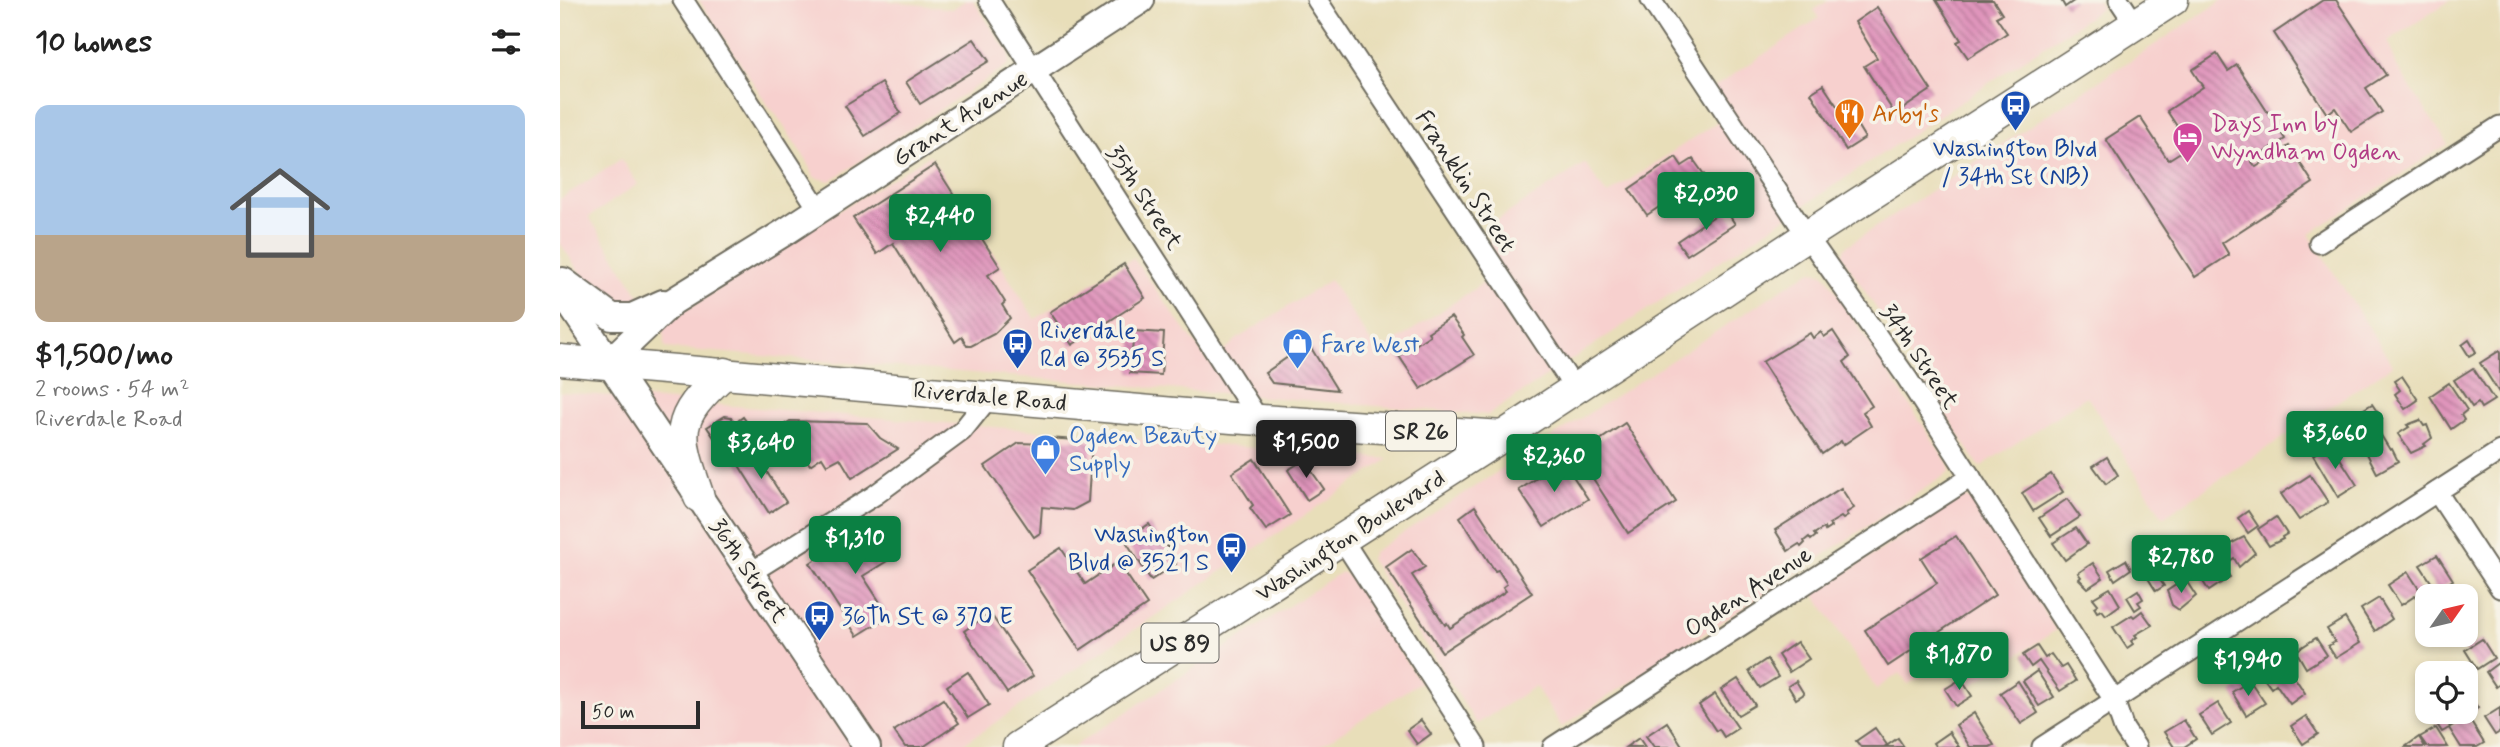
<!DOCTYPE html>
<meta charset="utf-8">
<style>
:root{--surface:#fff;--page:#f2f2f2;--text:#222;--muted:#767676;--line:#e0e0e0;--accent:#0b8043}
body{margin:0;font-family:Mynerve,sans-serif;background:var(--page);color:var(--text);height:100vh;display:flex;flex-direction:column;font-size:26px;white-space:nowrap}
*{box-sizing:border-box;margin:0}
p{font-size:23px;color:var(--muted)}
.icon{flex:none;width:38px;height:38px;fill:none;stroke:currentColor;stroke-width:2;stroke-linecap:round;stroke-linejoin:round}
.map{position:relative;flex:1;overflow:hidden}
.drawer{display:flex;flex-direction:column;background:var(--surface);width:560px}
.drawer>*{flex:none}
.needle{width:46px;rotate:56deg}
.buttons{position:absolute;left:1855px;top:584px;display:grid;gap:14px}
.buttons a{display:grid;place-items:center;width:63px;height:63px;border-radius:14px;background:var(--surface);box-shadow:0 4px 10px #0003;font-size:35px}
.scale{position:absolute;left:21px;bottom:18px;width:119px;box-sizing:border-box;padding-left:7px;border:4px solid #2b2b2b;border-top:0;font-size:19px;line-height:24px;white-space:nowrap;color:#2b2b2b;-webkit-text-stroke:5px #f7f3e8;paint-order:stroke}
.price{position:absolute;translate:-50% -60px;padding:0 16px;border-radius:7px;background:var(--accent);color:#fff;font-size:23px;line-height:46px;filter:drop-shadow(0 2px 4px #0008)}
.price::after{content:'';position:absolute;left:50%;top:42px;width:21px;height:16px;margin-left:-10px;background:inherit;clip-path:polygon(0 0,100% 0,50% 100%)}
.price.active{background:#222;color:#fff}
ul{padding:0;list-style:none}
li{display:grid;align-content:center;gap:14px;height:371px;padding:0 35px}
li+li{border-top:2px solid var(--line)}
li span{display:grid;place-items:center;height:217px;border-radius:14px;color:#555}
li>.icon{margin-inline-start:auto}
span .icon{width:126px;height:126px;fill:#fffc;stroke-width:1}
li b{font-size:30px}
h2{display:flex;justify-content:space-between;align-items:center;height:84px;padding:0 35px;font-size:30px}
main{display:flex;flex:1;min-height:0}
.map>svg:first-child{display:block}
.built{fill:#f7d0ce}
.building{fill:url(#building-back-hatch)}
.lines{fill:none;stroke-linecap:round;stroke-linejoin:round}
.street-casing{stroke:#6d6a5d;stroke-width:23}
.secondary-casing{stroke:#6d6a5d;stroke-width:30}
.primary-casing{stroke:#6d6a5d;stroke-width:33}
.street{stroke:#fff;stroke-width:19}
.secondary{stroke:#fff;stroke-width:26}
.primary{stroke:#fff;stroke-width:30}
.labels{text-anchor:middle;stroke-width:7;stroke-linejoin:round;paint-order:stroke}
.shield{fill:#f7f3e8;stroke:#686764;stroke-width:2}
.shield-label{font-size:23px;font-weight:bold;fill:#2b2b2b}
.food-label{font-size:24px;fill:#c56008;stroke:#f7f3e8;text-anchor:start}
.street-label{font-size:24px;fill:#2b2b2b;stroke:#f7f3e8}
.hotel-label{font-size:24px;fill:#b23c85;stroke:#f7f3e8;text-anchor:start}
.transit-label{font-size:24px;fill:#164399;stroke:#f7f3e8;text-anchor:start}
.shop-label{font-size:24px;fill:#366cbe;stroke:#f7f3e8;text-anchor:start}
</style>
<main>
<section class="drawer">
<h2>10 homes<svg class="icon" aria-label="filters" viewBox="0 0 24 24"><path d="M4 7h16M4 17h16"/><circle cx="9" cy="7" r="2"/><circle cx="15" cy="17" r="2"/></svg></h2>
<ul>
<li><span style="background:linear-gradient(#a9c7e8 60%,#b9a48a 0)"><svg class="icon" aria-label="home" viewBox="0 0 24 24"><path d="M3 11l9-7 9 7M6 9v11h12V9"/></svg></span><div><b>$1,500/mo</b><p>2 rooms · 54 m²</p><p>Riverdale Road</p></div></li>
</ul>
</section>
<div class="map">
<svg width="1940" height="747" viewBox="0 0 1940 747">
<defs>
<pattern id="building-back-hatch" width="6" height="6" patternUnits="userSpaceOnUse" patternTransform="scale(1.75)"><rect width="6" height="6" fill="#e095bc"/><path d="M-1 5l2 2M0 0l6 6M5-1l2 2" fill="none" stroke="#b67a99"/></pattern>
</defs>
<rect width="100%" height="100%" fill="#f7f3e8"/>
<filter id="ink" filterUnits="userSpaceOnUse"><feTurbulence type="fractalNoise" baseFrequency=".0143" numOctaves="2"/><feDisplacementMap in="SourceGraphic" scale="14" xChannelSelector="R" yChannelSelector="G"/><feConvolveMatrix kernelMatrix="1 2 1 2 8 2 1 2 1" color-interpolation-filters="sRGB"/></filter>
<filter id="wash" filterUnits="userSpaceOnUse"><feTurbulence type="fractalNoise" baseFrequency=".00686" numOctaves="4" result="noise"/><feDisplacementMap in="SourceGraphic" scale="28" xChannelSelector="R" yChannelSelector="G"/><feGaussianBlur stdDeviation="1.57" result="paint"/><feColorMatrix in="noise" values="0 0 0 0 0 0 0 0 0 0 0 0 0 0 0 0 0 1.4 0 .05"/><feComposite in="paint" operator="in"/></filter>
<g filter="url(#wash)">
<rect width="100%" height="100%" fill="#e8deb9"/>
<!-- built -->
<g class="built">
<polygon points="139,0 324,0 392,9 406,0 413,0 440,41 449,51 449,65 270,181 254,177 248,163 215,113 209,107"/>
<polygon points="1269,0 1537,0 1542,8 928,415 105,348 103,325 273,214 370,155 475,319 573,258 650,364 677,339 770,280 818,353 926,281 931,224 1025,163 1047,195 1162,119 1153,88 1259,18 1254,10"/>
<polygon points="1663,0 1891,0 1828,41 1837,67 1888,144 1749,234 1833,365 1603,517 1527,396 1420,467 1282,256 1285,247"/>
<polygon points="61,159 78,184 29,217 84,302 66,312 37,298 0,243 0,199"/>
<polygon points="1254,271 1264,274 1267,278 1389,465 1390,472 1002,727 975,686 917,724 810,559 813,552 1247,273"/>
<polygon points="0,392 829,459 399,747 0,747"/>
<polygon points="1403,497 1413,501 1496,630 1409,687 1387,660 1348,684 1340,673 1316,689 1254,593"/>
<polygon points="781,572 789,576 860,682 758,747 513,747"/>
</g>
<g id="blocks">
<!-- building -->
<g class="building">
<polygon points="1376,0 1433,0 1442,14 1436,17 1447,33 1408,58 1397,42 1401,40"/>
<polygon points="1501,0 1515,0 1505,7"/>
<polygon points="1763,0 1776,0 1826,75 1806,88 1822,112 1791,132 1775,108 1767,114 1714,33"/>
<polygon points="1317,7 1371,90 1335,114 1304,66 1317,58 1295,22"/>
<polygon points="414,39 429,61 360,104 346,82"/>
<polygon points="1657,54 1668,71 1677,65 1725,139 1691,161 1696,167 1729,146 1753,183 1662,243 1669,255 1635,277 1546,139 1580,117 1608,160 1630,146 1607,111 1643,87 1632,70"/>
<polygon points="322,83 341,113 305,136 285,106"/>
<polygon points="1263,85 1289,124 1294,120 1305,138 1286,150 1251,93"/>
<polygon points="1116,157 1122,166 1133,159 1148,180 1136,188 1134,184 1087,215 1069,189"/>
<polygon points="375,165 440,267 428,275 445,302 442,305 450,318 434,334 411,346 407,346 402,337 395,342 333,243 317,254 293,218"/>
<polygon points="1165,209 1175,224 1127,255 1117,241"/>
<polygon points="564,264 585,298 512,345 490,312"/>
<polygon points="891,317 904,335 902,337 914,355 861,389 839,356 870,335 868,332"/>
<polygon points="574,331 604,333 601,375 570,373"/>
<polygon points="1273,331 1290,357 1284,362 1312,406 1303,412 1311,426 1283,445 1281,441 1262,454 1202,362 1250,333 1253,338 1261,332 1264,337"/>
<polygon points="1909,340 1916,352 1909,356 1902,345"/>
<polygon points="748,343 777,390 712,383 705,373"/>
<polygon points="1939,351 1940,353 1940,394 1920,363"/>
<polygon points="1913,368 1934,400 1921,408 1918,403 1912,407 1894,380"/>
<polygon points="1842,376 1858,400 1845,409 1835,394 1840,390 1834,381"/>
<polygon points="1889,383 1907,410 1901,415 1904,420 1891,429 1870,396"/>
<polygon points="1812,404 1822,419 1807,429 1797,413"/>
<polygon points="165,416 171,417 175,423 183,417 188,424 183,427 190,438 165,454 147,427"/>
<polygon points="1860,420 1864,426 1867,425 1872,438 1864,444 1866,446 1851,453 1838,434 1849,427 1847,425"/>
<polygon points="230,421 307,423 320,438 338,449 292,478 280,458 267,465 262,457 250,465 222,426"/>
<polygon points="1065,423 1116,502 1068,533 1018,455"/>
<polygon points="1819,432 1830,450 1832,449 1838,461 1817,473 1802,444"/>
<polygon points="487,438 532,441 528,502 513,510 482,507 480,533 474,537 425,466 459,443 486,444"/>
<polygon points="1765,447 1769,453 1774,449 1797,485 1778,497 1753,455"/>
<polygon points="192,449 226,502 209,513 175,459"/>
<polygon points="1547,457 1558,475 1546,484 1533,466"/>
<polygon points="694,459 730,515 706,530 690,508 693,505 672,473"/>
<polygon points="744,460 764,489 747,500 728,470"/>
<polygon points="1003,461 1028,499 984,527 959,490"/>
<polygon points="1491,474 1503,492 1473,511 1462,493"/>
<polygon points="1750,475 1768,502 1739,520 1721,494"/>
<polygon points="1281,488 1294,508 1286,513 1288,516 1283,519 1281,517 1269,524 1271,527 1265,531 1264,528 1254,534 1256,536 1251,540 1249,537 1244,541 1245,543 1241,547 1239,544 1228,551 1215,530"/>
<polygon points="1507,499 1520,517 1491,536 1479,518"/>
<polygon points="915,506 972,593 882,652 826,567 852,549 865,567 852,575 885,625 887,623 890,628 946,591 943,587 947,584 938,570 935,571 900,517"/>
<polygon points="1688,511 1698,526 1688,533 1678,518"/>
<polygon points="1716,517 1727,534 1722,537 1723,539 1709,546 1698,529"/>
<polygon points="318,519 328,533 320,538 332,558 303,576 329,616 297,636 250,563"/>
<polygon points="589,524 602,544 605,542 616,564 591,580 567,543 567,539"/>
<polygon points="1516,528 1527,544 1505,560 1493,543"/>
<polygon points="1396,536 1435,595 1328,666 1305,630 1377,583 1361,558"/>
<polygon points="1684,537 1695,553 1679,567 1674,558 1665,564 1659,554 1668,545"/>
<polygon points="1635,545 1645,560 1626,572 1616,557"/>
<polygon points="501,548 525,584 558,562 587,605 520,650 467,570"/>
<polygon points="1655,555 1670,577 1649,591 1635,569"/>
<polygon points="1877,555 1893,580 1877,591 1860,565"/>
<polygon points="1566,560 1571,569 1555,580 1549,570"/>
<polygon points="1533,563 1543,578 1528,588 1519,579 1521,577 1518,573"/>
<polygon points="1593,570 1604,586 1596,591 1586,575"/>
<polygon points="1848,572 1861,592 1841,605 1828,585"/>
<polygon points="1625,579 1636,596 1619,610 1612,605 1607,591"/>
<polygon points="1550,588 1560,605 1546,615 1542,610 1537,612 1534,607 1538,604 1533,598"/>
<polygon points="1578,590 1583,599 1578,602 1581,606 1575,610 1567,597"/>
<polygon points="1819,598 1832,619 1815,631 1801,609"/>
<polygon points="1582,611 1592,625 1575,635 1577,637 1571,641 1573,644 1567,648 1553,627 1572,615 1574,617"/>
<polygon points="430,613 473,676 447,693 404,631"/>
<polygon points="1785,618 1800,643 1776,658 1768,646 1775,642 1767,629"/>
<polygon points="1756,638 1767,655 1746,668 1736,651"/>
<polygon points="1922,639 1934,658 1917,669 1905,650"/>
<polygon points="1237,642 1249,659 1229,672 1218,655"/>
<polygon points="1477,646 1485,658 1491,654 1501,668 1506,665 1516,681 1500,691 1479,661 1471,667 1463,655"/>
<polygon points="1207,659 1218,677 1200,688 1189,671"/>
<polygon points="1722,659 1745,693 1730,704 1716,684 1711,688 1701,674"/>
<polygon points="1938,663 1940,667 1940,684 1936,687 1926,672"/>
<polygon points="1477,671 1494,697 1479,706 1463,681"/>
<polygon points="408,672 429,705 408,718 387,686"/>
<polygon points="1178,679 1195,705 1178,715 1161,690"/>
<polygon points="1401,679 1412,696 1396,706 1385,689"/>
<polygon points="1236,681 1244,694 1236,699 1228,686"/>
<polygon points="1458,681 1478,713 1461,724 1440,693"/>
<polygon points="1690,681 1705,703 1686,715 1672,692"/>
<polygon points="1155,694 1178,728 1164,737 1159,729 1156,731 1139,705"/>
<polygon points="1910,696 1918,708 1911,713 1906,704 1906,699"/>
<polygon points="383,699 399,723 363,747 345,747 334,731"/>
<polygon points="1658,703 1671,723 1652,735 1639,715"/>
<polygon points="1940,708 1940,732 1935,735 1924,718"/>
<polygon points="1414,713 1434,745 1430,747 1410,747 1396,725"/>
<polygon points="1882,713 1890,727 1907,716 1924,743 1917,747 1901,747 1889,728 1882,732 1873,718"/>
<polygon points="1746,716 1758,734 1743,744 1731,726"/>
<polygon points="861,720 871,734 857,744 847,730"/>
<polygon points="1624,720 1636,739 1624,747 1614,747 1604,732"/>
<polygon points="1107,722 1123,747 1094,747 1086,736"/>
<polygon points="1315,728 1327,745 1324,747 1301,747 1296,741"/>
<polygon points="1876,728 1888,747 1867,747 1860,737"/>
<polygon points="1389,732 1399,747 1376,747 1373,743"/>
<polygon points="1859,737 1865,747 1845,747"/>
<polygon points="1079,738 1085,747 1066,747"/>
<polygon points="1338,738 1344,747 1325,747"/>
</g>
</g>
</g>
<g filter="url(#ink)">
<use href="#blocks" fill-opacity="0" stroke="#6d6a5d" stroke-width="2"/>
<g class="lines">
<defs>
<g id="street">
<polyline points="123,0 259,210"/>
<polyline points="429,0 699,420"/>
<polyline points="757,0 1015,389"/>
<polyline points="1091,0 1247,236 1347,378 1554,700 1564,729 1576,747"/>
<polyline points="1559,0 1575,24"/>
<polyline points="1759,243 1940,126"/>
<polyline points="1877,492 1940,588"/>
<polyline points="782,539 916,747"/>
<polyline points="190,573 315,495 402,431 430,396"/>
<polyline points="993,747 1411,477"/>
<polyline points="1482,747 1940,451"/>
</g>
<g id="secondary">
<polyline points="3,281 52,317 72,317 103,303"/>
<polyline points="0,289 307,747"/>
<polyline points="48,363 112,302 225,232 581,0"/>
</g>
<g id="primary">
<polyline points="0,360 672,418 943,436"/>
<path d="M 139,497 C 117,433 112,420 165,373"/>
<polyline points="458,747 943,436 1247,236 1613,0"/>
</g>
</defs>
<!-- street casing -->
<use href="#street" class="street-casing"/>
<!-- secondary casing -->
<use href="#secondary" class="secondary-casing"/>
<!-- primary casing -->
<use href="#primary" class="primary-casing"/>
<!-- street -->
<use href="#street" class="street"/>
<!-- secondary -->
<use href="#secondary" class="secondary"/>
<!-- primary -->
<use href="#primary" class="primary"/>
</g>
</g>
<!-- icons -->
<defs>
<symbol id="bus-pin" viewBox="-11 -11 22 30"><path d="M0 17L-7.5 6A9.5 9.5 0 1 1 7.5 6Z" fill="#1a4fb4" stroke="#f7f3e8"/><path d="M-5-6H5V4H4V6H2V4H-2V6H-4V4H-5ZM-3.5-4V0h7V-4ZM-3.5 1.2v1.5H-2V1.2ZM2 1.2v1.5H3.5V1.2Z" fill="#fff"/></symbol>
<symbol id="restaurant-pin" viewBox="-11 -11 22 30"><path d="M0 17L-7.5 6A9.5 9.5 0 1 1 7.5 6Z" fill="#e8710a" stroke="#f7f3e8"/><path d="M-5-6h1v4h1v-4h1v4h1v-4h1v5L-1.5 .5V6h-2V.5L-5-1ZM5-6V6H3V1.5H1.5Q1.5-4 5-6Z" fill="#fff"/></symbol>
<symbol id="hotel-pin" viewBox="-11 -11 22 30"><path d="M0 17L-7.5 6A9.5 9.5 0 1 1 7.5 6Z" fill="#d1479c" stroke="#f7f3e8"/><path d="M-6-4.5h1.5V1H6V5H4.5V3h-9V5H-6ZM-4 0a1.8 1.8 0 1 1 3.6 0ZM.5 0V-2.5h3Q6-2.5 6 0Z" fill="#fff"/></symbol>
<symbol id="shop-pin" viewBox="-11 -11 22 30"><path d="M0 17L-7.5 6A9.5 9.5 0 1 1 7.5 6Z" fill="#3f7fe0" stroke="#f7f3e8"/><path d="M-5-2.5h2.3a2.7 3.5 0 0 1 5.4 0H5L5.5 6h-11ZM-1.5-2.5h3a1.5 2.3 0 0 0-3 0Z" fill="#fff"/></symbol>
</defs>
<g fill-rule="evenodd">
<use href="#bus-pin" x="1438" y="88" width="35" height="47"/>
<use href="#restaurant-pin" x="1272" y="96" width="35" height="47"/>
<use href="#hotel-pin" x="1610" y="120" width="35" height="47"/>
<use href="#bus-pin" x="440" y="326" width="35" height="47"/>
<use href="#shop-pin" x="720" y="326" width="35" height="47"/>
<use href="#shop-pin" x="468" y="432" width="35" height="47"/>
<use href="#bus-pin" x="654" y="530" width="35" height="47"/>
<use href="#bus-pin" x="242" y="598" width="35" height="47"/>
</g>
<g class="labels">
<!-- shield labels -->
<g class="shield">
<rect x="826" y="411.5" width="70" height="39" rx="5"/>
<rect x="581.5" y="623.5" width="77" height="39" rx="5"/>
</g>
<g class="shield-label">
<text x="861" y="439">SR 26</text>
<text x="620" y="651">US 89</text>
</g>
<!-- food labels -->
<g class="food-label">
<text x="1312" y="121">Arby's</text>
</g>
<!-- street labels -->
<g class="street-label">
<text transform="translate(400 118) rotate(-33)" y="8">Grant Avenue</text>
<text transform="translate(906 181) rotate(57)" y="8">Franklin Street</text>
<text transform="translate(585 197) rotate(57)" y="8">35th Street</text>
<text transform="translate(1360 356) rotate(56)" y="8">34th Street</text>
<text transform="translate(430 396) rotate(5)" y="8">Riverdale Road</text>
<text transform="translate(790 535) rotate(-33)" y="8">Washington Boulevard</text>
<text transform="translate(189 570) rotate(56)" y="8">36th Street</text>
<text transform="translate(1188 591) rotate(-33)" y="8">Ogden Avenue</text>
</g>
<!-- hotel labels -->
<g class="hotel-label">
<text x="1651" y="131">Days Inn by<tspan x="1651" dy="28">Wyndham Ogden</tspan></text>
</g>
<!-- transit labels -->
<g class="transit-label">
<text x="1455" y="156" text-anchor="middle">Washington Blvd<tspan x="1455" dy="28">/ 34th St (NB)</tspan></text>
<text x="480" y="338">Riverdale<tspan x="480" dy="28">Rd @ 3535 S</tspan></text>
<text x="649" y="542" text-anchor="end">Washington<tspan x="649" dy="28">Blvd @ 3521 S</tspan></text>
<text x="282" y="624">36Th St @ 370 E</text>
</g>
<!-- shop labels -->
<g class="shop-label">
<text x="761" y="352">Fare West</text>
<text x="509" y="443">Ogden Beauty<tspan x="509" dy="28">Supply</tspan></text>
</g>
</g>
</svg>
<div class="buttons">
<a><svg class="needle" viewBox="-14 -14 28 28"><path d="M0-13l5 13h-10z" fill="#e53935"/><path d="M0 13l5-13h-10z" fill="#767676"/></svg></a>
<a><svg class="icon" aria-label="locate" viewBox="0 0 24 24"><circle cx="12" cy="12" r="6"/><path d="M12 2v4M12 18v4M2 12h4M18 12h4"/></svg></a>
</div>
<div class="scale">50 m</div>
<b class="price" style="left:1146px;top:232px">$2,030</b>
<b class="price" style="left:380px;top:254px">$2,440</b>
<b class="price" style="left:1775px;top:471px">$3,660</b>
<b class="price active" style="left:746px;top:480px">$1,500</b>
<b class="price" style="left:201px;top:481px">$3,640</b>
<b class="price" style="left:994px;top:494px">$2,360</b>
<b class="price" style="left:295px;top:576px">$1,310</b>
<b class="price" style="left:1621px;top:595px">$2,780</b>
<b class="price" style="left:1399px;top:692px">$1,870</b>
<b class="price" style="left:1688px;top:698px">$1,940</b>
</div>
</main>
